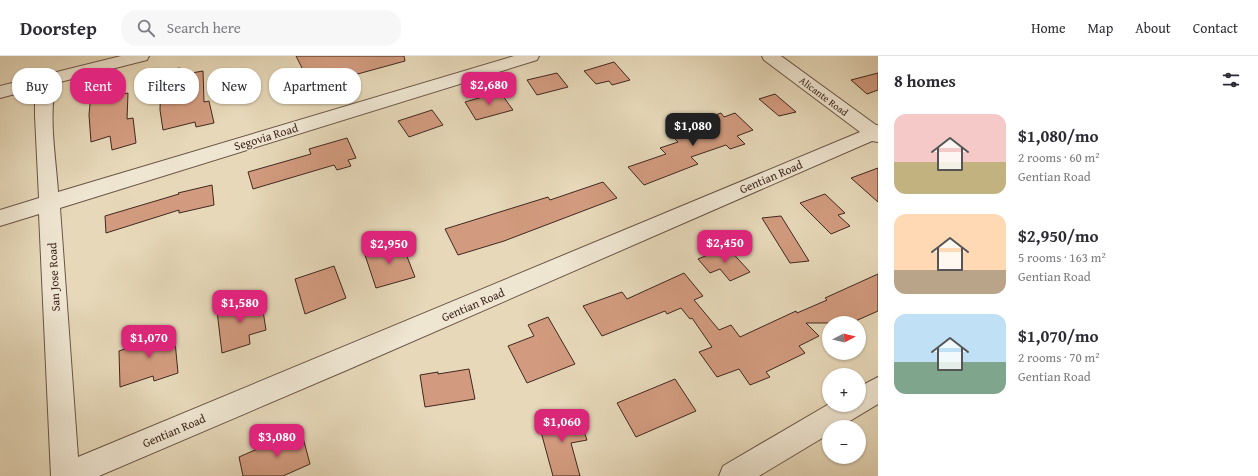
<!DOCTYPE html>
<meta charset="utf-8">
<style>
:root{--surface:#fff;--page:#f7f7f7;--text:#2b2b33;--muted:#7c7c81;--line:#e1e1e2;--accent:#db2777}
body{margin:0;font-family:"Gentium Book Plus",serif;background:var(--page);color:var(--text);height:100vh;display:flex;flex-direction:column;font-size:15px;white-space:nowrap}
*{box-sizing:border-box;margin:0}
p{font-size:13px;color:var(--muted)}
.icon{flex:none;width:22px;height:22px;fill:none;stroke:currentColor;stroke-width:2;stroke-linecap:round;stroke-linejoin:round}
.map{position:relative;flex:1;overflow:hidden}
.panel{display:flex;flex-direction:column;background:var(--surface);width:380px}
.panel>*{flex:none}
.top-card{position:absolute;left:12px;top:12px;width:380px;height:36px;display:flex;gap:8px}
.needle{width:26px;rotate:83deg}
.fabs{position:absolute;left:822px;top:260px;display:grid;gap:8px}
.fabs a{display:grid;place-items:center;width:44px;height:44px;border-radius:50%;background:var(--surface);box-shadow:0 1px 3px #0004;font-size:20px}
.price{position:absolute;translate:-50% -34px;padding:0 9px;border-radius:8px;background:var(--accent);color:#fff;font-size:13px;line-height:26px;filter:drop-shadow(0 1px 2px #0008)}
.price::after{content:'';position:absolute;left:50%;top:24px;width:12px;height:9px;margin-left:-6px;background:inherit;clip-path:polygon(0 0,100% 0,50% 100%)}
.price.on{background:#222;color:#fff}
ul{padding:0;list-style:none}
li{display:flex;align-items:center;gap:12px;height:100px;padding:0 16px}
li span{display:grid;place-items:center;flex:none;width:112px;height:80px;border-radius:12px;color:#555}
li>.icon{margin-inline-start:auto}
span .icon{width:48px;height:48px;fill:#fffc;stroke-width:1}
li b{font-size:17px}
h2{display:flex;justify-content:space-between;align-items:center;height:48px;padding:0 16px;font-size:17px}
.pill{padding:0 14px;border-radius:16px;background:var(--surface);box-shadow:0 1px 3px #0004;font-size:14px;line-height:36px}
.pill.on{background:var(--accent);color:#fff}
header{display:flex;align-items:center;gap:24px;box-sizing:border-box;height:56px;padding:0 20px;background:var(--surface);border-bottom:1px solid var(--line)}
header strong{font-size:19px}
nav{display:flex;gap:22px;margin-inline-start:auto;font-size:14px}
.search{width:280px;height:36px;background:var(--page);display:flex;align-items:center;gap:10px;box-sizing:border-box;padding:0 14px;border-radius:16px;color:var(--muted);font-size:15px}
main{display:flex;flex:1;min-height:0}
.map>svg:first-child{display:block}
.building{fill:#d29b7f;stroke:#40281e}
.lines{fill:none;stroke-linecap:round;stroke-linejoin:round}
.street-casing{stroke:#6a5445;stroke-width:2}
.street{fill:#efe6d2;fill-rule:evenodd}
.labels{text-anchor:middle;stroke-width:3;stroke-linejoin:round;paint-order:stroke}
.far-street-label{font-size:10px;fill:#40281e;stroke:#efe6d2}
.street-label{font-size:12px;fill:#40281e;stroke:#efe6d2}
</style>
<header>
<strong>Doorstep</strong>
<div class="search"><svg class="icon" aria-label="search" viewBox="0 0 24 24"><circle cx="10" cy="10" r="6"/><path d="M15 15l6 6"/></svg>Search here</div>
<nav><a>Home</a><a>Map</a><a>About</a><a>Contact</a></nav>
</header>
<main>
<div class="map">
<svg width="878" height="420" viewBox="0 0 878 420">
<rect width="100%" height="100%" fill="#e6d8b9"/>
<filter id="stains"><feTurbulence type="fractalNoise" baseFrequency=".005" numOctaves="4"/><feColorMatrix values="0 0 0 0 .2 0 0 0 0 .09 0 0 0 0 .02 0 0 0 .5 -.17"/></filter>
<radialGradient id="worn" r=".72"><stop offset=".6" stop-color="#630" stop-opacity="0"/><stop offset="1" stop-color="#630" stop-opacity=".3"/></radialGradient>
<!-- building -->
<g class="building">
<polygon points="296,0 404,0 405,5 343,22 347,29 315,38"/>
<polygon points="614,6 630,24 612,29 609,25 596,28 584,15"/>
<polygon points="180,12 180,19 203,15 204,46 209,45 214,67 196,71 195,66 163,74 160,54 161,15"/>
<polygon points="557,17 568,31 537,39 527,24"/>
<polygon points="878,17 878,34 867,38 851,24"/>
<polygon points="107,33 106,41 128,37 127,63 133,62 136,87 112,94 110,80 91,86 89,59 91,36"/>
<polygon points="500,36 513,54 476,64 465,46"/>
<polygon points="775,38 796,56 779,60 759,43"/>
<polygon points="432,54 443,69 409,81 398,65"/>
<polygon points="721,57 724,61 735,57 753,74 737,80 745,88 730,93 726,89 691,101 698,108 644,129 628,111 666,98 660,92 678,86 674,82 708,72 700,64"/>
<polygon points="347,82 356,102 348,104 351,110 337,114 334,109 253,133 248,116 311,98 309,93"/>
<polygon points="878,112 878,146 851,122"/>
<polygon points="603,126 617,142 504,185 458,199 445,173 548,141 550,144"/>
<polygon points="212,129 214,149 179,157 179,154 106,177 105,160 179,138 178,137"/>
<polygon points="825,138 845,157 838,159 850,170 831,178 800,147"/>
<polygon points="781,160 809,205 790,207 762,162"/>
<polygon points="401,185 415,221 376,232 364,196"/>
<polygon points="727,191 750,216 730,225 720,213 710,217 698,203"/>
<polygon points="334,210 346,242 305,258 295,223"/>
<polygon points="684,217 703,240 694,244 719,274 731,269 740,281 796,255 797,257 827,244 825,242 878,218 878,255 851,267 806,267 819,280 799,290 805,297 766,316 770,321 750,329 739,313 717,321 699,296 712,291 692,262 690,263 681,252 667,258 665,255 602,280 583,250 622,236 627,243"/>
<polygon points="261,242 266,274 249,279 250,288 222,297 217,255"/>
<polygon points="548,261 575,308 527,327 508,290 534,280 528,269"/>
<polygon points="157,272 158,280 174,275 178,317 154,325 153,320 120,331 119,295 144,286 143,276"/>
<polygon points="469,313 475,343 425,351 420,319 438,316 438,318"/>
<polygon points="675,323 696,355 636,381 617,347"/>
<polygon points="578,358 587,384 571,387 580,420 553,420 538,365"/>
<polygon points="301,374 310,408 283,420 243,420 239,401"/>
</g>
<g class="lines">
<defs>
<g id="street">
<path d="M 121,0 L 149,0 L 147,4 L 56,27 C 48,61 56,102 58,136 L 514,0 L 539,0 L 537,4 L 60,152 L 78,401 L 860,76 L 764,4 L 762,0 L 781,0 L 876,69 L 878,69 L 878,86 L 872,85 L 347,314 L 99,420 L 51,420 L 39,158 L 0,170 L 0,154 L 39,142 L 35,60 L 35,42 L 38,32 L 0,42 L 0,30 Z"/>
<polygon points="878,321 878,348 840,371 829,371 829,378 759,420 719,420 723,410 829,348 859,349 859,331"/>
</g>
</defs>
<!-- street casing -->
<use href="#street" class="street-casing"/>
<!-- street -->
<use href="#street" class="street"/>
</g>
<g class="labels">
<!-- far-street labels -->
<g class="far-street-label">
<text transform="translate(824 40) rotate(37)" y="4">Alicante Road</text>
</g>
<!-- street labels -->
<g class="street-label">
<text transform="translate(266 81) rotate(-17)" y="4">Segovia Road</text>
<text transform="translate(771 121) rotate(-23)" y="4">Gentian Road</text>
<text transform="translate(54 221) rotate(-93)" y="4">San Jose Road</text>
<text transform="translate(473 249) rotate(-23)" y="4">Gentian Road</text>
<text transform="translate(174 375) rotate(-23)" y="4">Gentian Road</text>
</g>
</g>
<rect width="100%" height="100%" filter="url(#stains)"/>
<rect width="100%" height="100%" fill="url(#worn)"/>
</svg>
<div class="fabs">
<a><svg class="needle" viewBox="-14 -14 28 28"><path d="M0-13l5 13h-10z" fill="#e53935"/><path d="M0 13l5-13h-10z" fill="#7c7c81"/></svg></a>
<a>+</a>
<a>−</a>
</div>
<b class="price" style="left:489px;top:50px">$2,680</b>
<b class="price on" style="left:693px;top:91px">$1,080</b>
<b class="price" style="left:725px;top:208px">$2,450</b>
<b class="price" style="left:389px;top:209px">$2,950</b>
<b class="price" style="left:240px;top:268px">$1,580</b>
<b class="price" style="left:149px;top:303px">$1,070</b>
<b class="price" style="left:562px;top:387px">$1,060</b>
<b class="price" style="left:277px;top:402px">$3,080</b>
<div class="top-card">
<a class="pill">Buy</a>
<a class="pill on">Rent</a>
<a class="pill">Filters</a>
<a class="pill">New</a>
<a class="pill">Apartment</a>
</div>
</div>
<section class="panel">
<h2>8 homes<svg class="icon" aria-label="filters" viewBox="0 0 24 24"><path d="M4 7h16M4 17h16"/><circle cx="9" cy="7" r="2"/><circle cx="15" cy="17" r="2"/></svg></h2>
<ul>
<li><span style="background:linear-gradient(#f6c9c9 60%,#c2b280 0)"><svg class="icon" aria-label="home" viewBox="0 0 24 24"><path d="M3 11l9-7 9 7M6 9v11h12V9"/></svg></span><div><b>$1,080/mo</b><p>2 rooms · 60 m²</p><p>Gentian Road</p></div></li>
<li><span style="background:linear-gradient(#ffd9b3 70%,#b9a48a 0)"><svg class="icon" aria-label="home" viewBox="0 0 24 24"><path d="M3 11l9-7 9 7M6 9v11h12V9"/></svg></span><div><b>$2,950/mo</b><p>5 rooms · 163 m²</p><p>Gentian Road</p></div></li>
<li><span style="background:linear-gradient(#bfe0f5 60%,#7fa58c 0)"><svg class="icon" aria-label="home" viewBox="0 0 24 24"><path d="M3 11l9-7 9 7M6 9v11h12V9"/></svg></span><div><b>$1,070/mo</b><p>2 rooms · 70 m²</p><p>Gentian Road</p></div></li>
</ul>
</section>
</main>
